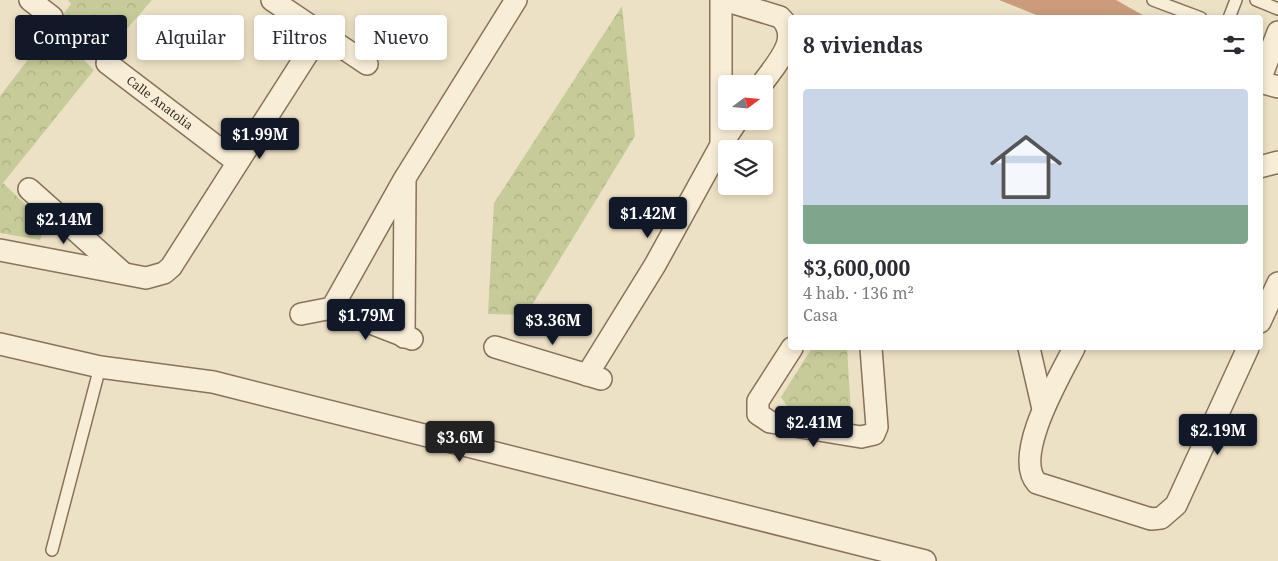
<!DOCTYPE html>
<html lang="es">
<meta charset="utf-8">
<style>
:root{--surface:#fff;--page:#f2f2f3;--text:#2b2b33;--muted:#7c7c81;--accent:#111827}
body{margin:0;font-family:"Noto Serif",serif;background:var(--page);color:var(--text);height:100vh;display:flex;flex-direction:column;font-size:19px;white-space:nowrap}
*{box-sizing:border-box;margin:0}
p{font-size:16px;color:var(--muted)}
.icon{flex:none;width:28px;height:28px;fill:none;stroke:currentColor;stroke-width:2;stroke-linecap:round;stroke-linejoin:round}
.map{position:relative;flex:1;overflow:hidden}
.panel{position:absolute;left:788px;top:15px;width:475px;height:335px;display:flex;flex-direction:column;background:var(--surface);border-radius:5px;box-shadow:0 2px 8px #0003}
.panel>*{flex:none}
.hud{position:absolute;left:15px;top:15px;width:475px;height:45px;display:flex;gap:10px}
.needle{width:32px;rotate:74deg}
.fabs{position:absolute;left:718px;top:75px;display:grid;gap:10px}
.fabs a{display:grid;place-items:center;width:55px;height:55px;border-radius:5px;background:var(--surface);box-shadow:0 2px 8px #0003;font-size:25px}
.price{position:absolute;translate:-50% -42px;padding:0 11px;border-radius:5px;background:var(--accent);color:#fff;font-size:16px;line-height:32px;filter:drop-shadow(0 1px 2px #0008)}
.price::after{content:'';position:absolute;left:50%;top:30px;width:15px;height:11px;margin-left:-8px;background:inherit;clip-path:polygon(0 0,100% 0,50% 100%)}
.price.current{background:#222;color:#fff}
ul{padding:0;list-style:none}
li{display:grid;align-content:center;gap:10px;height:265px;padding:0 15px}
li span{display:grid;place-items:center;height:155px;border-radius:5px;color:#555}
li>.icon{margin-inline-start:auto}
span .icon{width:90px;height:90px;fill:#fffc;stroke-width:1}
li b{font-size:21px}
h2{display:flex;justify-content:space-between;align-items:center;height:60px;padding:0 15px;font-size:21px}
.pill{padding:0 18px;border-radius:5px;background:var(--surface);box-shadow:0 2px 8px #0003;font-size:18px;line-height:45px}
.pill.current{background:var(--accent);color:#fff}
.map>svg:first-child{display:block}
.park{fill:url(#park-crowns)}
.building{fill:#cb9b7b}
.lines{fill:none;stroke-linecap:round;stroke-linejoin:round}
.lane-casing{stroke:#88725b;stroke-width:14}
.street-casing{stroke:#88725b;stroke-width:24}
.lane{stroke:#f8eed8;stroke-width:11}
.street{stroke:#f8eed8;stroke-width:21}
.labels{text-anchor:middle;stroke-width:4;stroke-linejoin:round;paint-order:stroke}
.street-label{font-size:12px;fill:#382b1f;stroke:#f5ebd4}
</style>
<div class="map">
<svg width="1278" height="561" viewBox="0 0 1278 561">
<defs>
<pattern id="park-crowns" width="20" height="18" patternUnits="userSpaceOnUse" patternTransform="scale(1.25)"><rect width="20" height="18" fill="#c6cb99"/><path d="M2 6a3 3 0 1 1 6 0M12 15a3 3 0 1 1 6 0" fill="none" stroke="#abae83"/></pattern>
</defs>
<rect width="100%" height="100%" fill="#ede1c5"/>
<!-- park -->
<g class="park">
<polygon points="68,0 152,0 124,32 114,23 84,60 94,70 3,183 46,224 40,240 0,233 0,96 71,4"/>
<polygon points="622,6 635,136 526,315 488,314 494,203"/>
<polygon points="812,348 847,348 851,414 845,419 789,409 781,397"/>
</g>
<!-- building -->
<polygon class="building" points="999,0 1116,0 1148,18 1044,18"/>
<g class="lines">
<defs>
<g id="lane">
<polyline points="1153,0 1201,18"/>
<polyline points="1256,0 1278,9"/>
<polyline points="1229,18 1236,0"/>
<polyline points="52,550 100,367"/>
</g>
<g id="street">
<polyline points="30,0 52,17"/>
<polyline points="272,0 367,64"/>
<path d="M 724,0 L 780,17 C 803,38 775,65 762,84"/>
<path id="s1" d="M 107,63 L 237,162"/>
<polyline points="1260,80 1278,32"/>
<polyline points="1260,82 1278,87"/>
<polyline points="721,145 721,0"/>
<polyline points="1260,167 1278,162"/>
<polyline points="29,189 122,272"/>
<polyline points="0,250 146,278 164,273 171,267 320,34"/>
<polyline points="332,308 412,339"/>
<polyline points="301,314 332,308 405,178 516,0"/>
<polyline points="1260,322 1278,283"/>
<polyline points="404,337 405,180"/>
<polyline points="0,344 100,367 213,382 925,561"/>
<polyline points="495,347 601,379"/>
<polyline points="792,348 758,401 758,414 770,422 861,437 874,434 877,427 871,348"/>
<polyline points="1029,348 1043,409"/>
<path d="M 1074,348 C 1060,376 1012,456 1037,483 L 1151,519 L 1161,518 L 1176,505 L 1248,348"/>
<polyline points="587,375 655,265 721,145 737,121"/>
</g>
</defs>
<!-- lane casing -->
<use href="#lane" class="lane-casing"/>
<!-- street casing -->
<use href="#street" class="street-casing"/>
<!-- lane -->
<use href="#lane" class="lane"/>
<!-- street -->
<use href="#street" class="street"/>
</g>
<g class="labels">
<!-- street labels -->
<g class="street-label">
<text dy="4" stroke="none"><textPath href="#s1" startOffset="66">Calle Anatolia</textPath></text>
</g>
</g>
</svg>
<div class="fabs">
<a><svg class="needle" viewBox="-14 -14 28 28"><path d="M0-13l5 13h-10z" fill="#e53935"/><path d="M0 13l5-13h-10z" fill="#7c7c81"/></svg></a>
<a><svg class="icon" aria-label="layers" viewBox="0 0 24 24"><path d="M12 4l9 5-9 5-9-5zM3 14l9 5 9-5"/></svg></a>
</div>
<b class="price" style="left:260px;top:160px">$1.99M</b>
<b class="price" style="left:648px;top:239px">$1.42M</b>
<b class="price" style="left:64px;top:245px">$2.14M</b>
<b class="price" style="left:366px;top:341px">$1.79M</b>
<b class="price" style="left:553px;top:346px">$3.36M</b>
<b class="price" style="left:814px;top:448px">$2.41M</b>
<b class="price" style="left:1218px;top:456px">$2.19M</b>
<b class="price current" style="left:460px;top:463px">$3.6M</b>
<div class="hud">
<a class="pill current">Comprar</a>
<a class="pill">Alquilar</a>
<a class="pill">Filtros</a>
<a class="pill">Nuevo</a>
</div>
<section class="panel">
<h2>8 viviendas<svg class="icon" aria-label="filters" viewBox="0 0 24 24"><path d="M4 7h16M4 17h16"/><circle cx="9" cy="7" r="2"/><circle cx="15" cy="17" r="2"/></svg></h2>
<ul>
<li><span style="background:linear-gradient(#c9d6e8 75%,#7fa58c 0)"><svg class="icon" aria-label="home" viewBox="0 0 24 24"><path d="M3 11l9-7 9 7M6 9v11h12V9"/></svg></span><div><b>$3,600,000</b><p>4 hab. · 136 m²</p><p>Casa</p></div></li>
</ul>
</section>
</div>
